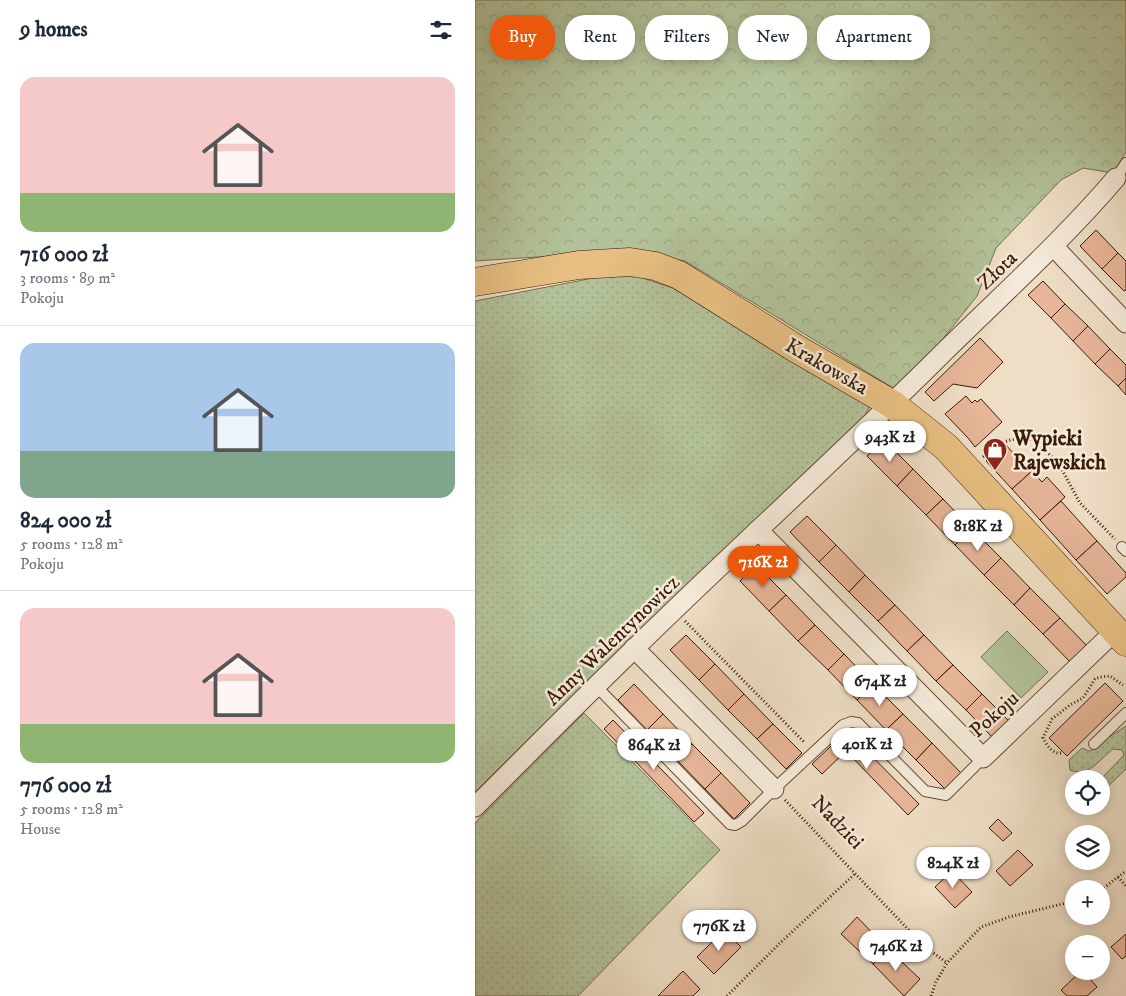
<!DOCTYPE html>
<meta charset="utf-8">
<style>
:root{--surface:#fff;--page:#f6f6f7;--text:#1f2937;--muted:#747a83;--line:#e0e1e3;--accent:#ea580c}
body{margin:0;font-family:"IM FELL DW Pica",serif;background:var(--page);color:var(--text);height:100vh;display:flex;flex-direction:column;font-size:19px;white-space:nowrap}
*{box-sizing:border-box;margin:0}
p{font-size:16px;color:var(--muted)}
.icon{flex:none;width:28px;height:28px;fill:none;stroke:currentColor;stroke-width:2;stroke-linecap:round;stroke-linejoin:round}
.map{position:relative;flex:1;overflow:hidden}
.drawer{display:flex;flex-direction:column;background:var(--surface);width:475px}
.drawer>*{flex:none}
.top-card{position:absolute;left:15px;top:15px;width:475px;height:45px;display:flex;gap:10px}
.controls{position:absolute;left:590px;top:770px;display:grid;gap:10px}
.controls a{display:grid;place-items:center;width:45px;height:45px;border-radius:50%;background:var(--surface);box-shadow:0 2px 12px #0003;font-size:25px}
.price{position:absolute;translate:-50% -42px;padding:0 11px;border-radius:18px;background:#fff;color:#222;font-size:16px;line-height:32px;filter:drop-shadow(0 1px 2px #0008)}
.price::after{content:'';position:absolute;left:50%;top:30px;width:15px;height:11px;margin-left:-8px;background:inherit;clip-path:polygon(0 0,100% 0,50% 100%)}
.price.on{background:var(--accent);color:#fff}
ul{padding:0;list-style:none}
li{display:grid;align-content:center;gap:10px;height:265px;padding:0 20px}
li+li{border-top:1px solid var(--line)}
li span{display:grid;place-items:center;height:155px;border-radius:15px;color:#555}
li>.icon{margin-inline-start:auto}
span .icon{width:90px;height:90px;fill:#fffc;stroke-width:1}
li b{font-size:21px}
h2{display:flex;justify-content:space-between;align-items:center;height:60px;padding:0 20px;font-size:21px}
.tag{padding:0 18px;border-radius:20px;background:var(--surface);box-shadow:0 2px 12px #0003;font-size:18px;line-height:45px}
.tag.on{background:var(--accent);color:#fff}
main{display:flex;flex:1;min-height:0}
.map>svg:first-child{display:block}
.green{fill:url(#green-dots);stroke:#776e51}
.forest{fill:url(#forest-crowns);stroke:#776e51}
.pitch{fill:#b3c29a;stroke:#776e51}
.building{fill:#e7b598;stroke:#3b1a08}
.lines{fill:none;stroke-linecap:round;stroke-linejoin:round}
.lane-casing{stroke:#684b37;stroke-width:12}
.street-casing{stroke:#684b37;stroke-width:21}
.primary-casing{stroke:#3b1a08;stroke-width:29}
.path{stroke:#3b1a08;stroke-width:3;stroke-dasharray:1 2.5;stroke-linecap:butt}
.lane{stroke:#f4ead9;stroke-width:10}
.street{stroke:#f4ead9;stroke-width:19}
.primary{stroke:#e7bf82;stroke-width:28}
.labels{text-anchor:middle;stroke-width:5;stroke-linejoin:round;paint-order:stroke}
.street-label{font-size:21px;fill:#3b1a08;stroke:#f4ead9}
.poi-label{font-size:21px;font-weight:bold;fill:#3b1a08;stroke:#f4ead9;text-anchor:start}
</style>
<main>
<section class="drawer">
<h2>9 homes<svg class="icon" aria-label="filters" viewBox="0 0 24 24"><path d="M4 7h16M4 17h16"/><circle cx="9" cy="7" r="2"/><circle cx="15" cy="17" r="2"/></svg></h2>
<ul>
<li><span style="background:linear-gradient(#f6c9c9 75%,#8fb573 0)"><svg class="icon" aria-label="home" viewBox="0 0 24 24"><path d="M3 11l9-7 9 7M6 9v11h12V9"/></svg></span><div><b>716 000 zł</b><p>3 rooms · 89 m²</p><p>Pokoju</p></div></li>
<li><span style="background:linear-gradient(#a9c7e8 70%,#7fa58c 0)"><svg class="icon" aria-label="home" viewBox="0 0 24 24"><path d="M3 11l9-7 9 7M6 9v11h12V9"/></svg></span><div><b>824 000 zł</b><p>5 rooms · 128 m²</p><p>Pokoju</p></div></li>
<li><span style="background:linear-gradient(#f6c9c9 75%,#8fb573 0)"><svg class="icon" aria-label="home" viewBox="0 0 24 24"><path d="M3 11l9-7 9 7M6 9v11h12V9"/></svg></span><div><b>776 000 zł</b><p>5 rooms · 128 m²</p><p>House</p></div></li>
</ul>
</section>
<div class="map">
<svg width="651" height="996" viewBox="0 0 651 996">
<defs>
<pattern id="green-dots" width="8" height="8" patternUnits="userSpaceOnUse" patternTransform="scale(1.25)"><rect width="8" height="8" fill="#b3c29a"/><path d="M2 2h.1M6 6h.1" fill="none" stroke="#9ba683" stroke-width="1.8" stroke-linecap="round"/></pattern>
<pattern id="forest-crowns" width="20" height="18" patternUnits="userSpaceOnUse" patternTransform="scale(1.25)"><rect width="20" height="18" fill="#b3c29a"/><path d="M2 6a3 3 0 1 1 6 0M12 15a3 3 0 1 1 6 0" fill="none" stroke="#9ba683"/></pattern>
</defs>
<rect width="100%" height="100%" fill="#eedec5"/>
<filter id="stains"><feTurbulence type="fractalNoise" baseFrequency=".004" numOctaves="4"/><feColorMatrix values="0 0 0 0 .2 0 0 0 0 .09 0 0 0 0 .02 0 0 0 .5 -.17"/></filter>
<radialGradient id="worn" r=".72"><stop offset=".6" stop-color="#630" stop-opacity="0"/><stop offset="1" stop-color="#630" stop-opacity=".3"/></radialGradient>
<!-- green -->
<g class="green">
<polygon points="149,272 198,288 301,352 388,398 394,408 389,417 107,686 0,792 0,301"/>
<polygon points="109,713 245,850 103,996 0,996 0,823"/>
<path d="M 651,726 L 651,769 L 626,793 L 626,779 L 649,755 L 647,750 L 638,749 C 625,759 614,778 595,770 L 594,760 L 607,748 L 614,751 L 621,749 L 631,739 Z"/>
</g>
<!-- forest -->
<polygon class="forest" points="0,0 651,0 651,152 638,173 608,168 586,180 521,248 502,296 440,374 418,388 210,261 155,251 0,261"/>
<!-- pitch -->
<polygon class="pitch" points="532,631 573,672 546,698 506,657"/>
<!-- building -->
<g class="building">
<polygon points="621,230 643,253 627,269 605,246"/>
<polygon points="643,253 651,261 651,290 649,291 627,269"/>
<polygon points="568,281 590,304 576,318 553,295"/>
<polygon points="590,304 613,326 598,341 576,318"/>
<polygon points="613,326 635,349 620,364 598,341"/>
<polygon points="505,338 528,362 502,388 478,384 459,401 450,392"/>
<polygon points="635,349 651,365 651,378 643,386 620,364"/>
<polygon points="651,378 651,395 643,386"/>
<polygon points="491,396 497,403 500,400 502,402 506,399 527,422 500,447 494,439 470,414"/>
<polygon points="409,440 438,469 422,486 392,456"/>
<polygon points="530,444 556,472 537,489 511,461"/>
<polygon points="438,469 468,499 451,515 422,486"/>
<polygon points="557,471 567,482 572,477 590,497 565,520 537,489"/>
<polygon points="468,499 497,529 480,545 451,515"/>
<polygon points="586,501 622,541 601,560 565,520"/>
<polygon points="332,516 361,545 344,562 315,532"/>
<polygon points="497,529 526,558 509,575 480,545"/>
<polygon points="622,541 651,573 651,577 632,594 601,560"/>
<polygon points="361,545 390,575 374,592 344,562"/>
<polygon points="526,558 555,588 539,605 509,575"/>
<polygon points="281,565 311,595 294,611 265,581"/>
<polygon points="390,575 420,605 403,621 374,592"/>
<polygon points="555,588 585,618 568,634 539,605"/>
<polygon points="311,595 340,625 323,641 294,611"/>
<polygon points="420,605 449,635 432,651 403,621"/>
<polygon points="585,618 614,648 597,664 568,634"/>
<polygon points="340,625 369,654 353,670 323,641"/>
<polygon points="211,635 240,664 224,680 195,650"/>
<polygon points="449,635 478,665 461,681 432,651"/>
<polygon points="369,654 398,684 382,700 353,670"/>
<polygon points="240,664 269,694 253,710 224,680"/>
<polygon points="478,665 507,694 491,710 461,681"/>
<polygon points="630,683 648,701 592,756 574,738"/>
<polygon points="159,684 188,714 172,730 143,700"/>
<polygon points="398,684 428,714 411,730 382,700"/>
<polygon points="269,694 298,724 282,739 253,710"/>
<polygon points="507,694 537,724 520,740 491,710"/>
<polygon points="188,714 217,744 201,759 172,730"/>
<polygon points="428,714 457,743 441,760 411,730"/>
<polygon points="138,720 229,813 219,822 129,729"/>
<polygon points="298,724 327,753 311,769 282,739"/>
<polygon points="372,731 444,804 433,815 371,751 347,774 337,764"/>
<polygon points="457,743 486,773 470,789 441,760"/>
<polygon points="217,744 246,773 230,789 201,759"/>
<polygon points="246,773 275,803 259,819 230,789"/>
<polygon points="523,819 537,833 528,841 514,828"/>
<polygon points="543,850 558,865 535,886 521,871"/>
<polygon points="477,871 497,892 480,908 460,887"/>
<polygon points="382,917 413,949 398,964 366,934"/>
<polygon points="249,930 266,947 239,974 222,957"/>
<polygon points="651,934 651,956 647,959 636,947"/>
<polygon points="413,949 445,979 429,996 398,964"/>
<polygon points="208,971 225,989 218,996 183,996"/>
<polygon points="606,971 608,971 622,987 612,996 592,996 586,990"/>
</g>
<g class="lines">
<defs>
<g id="lane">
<polyline points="641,178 651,163"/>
<polyline points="647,547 651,551"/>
<polyline points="121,686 255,824 260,825 267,821 299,789 368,725 376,722 383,723 450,791 471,795 508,758"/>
<polyline points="619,744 651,713"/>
</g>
<g id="street">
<polyline points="579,247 651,323"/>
<polyline points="283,530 508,758 640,631"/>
<polyline points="159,648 299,789"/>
<path d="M 0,807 C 53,754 106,700 160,648 C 263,547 371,450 473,348 C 530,292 589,239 641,178"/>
</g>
<polyline id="primary" points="0,282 104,265 155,262 180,266 204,275 322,349 417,404 471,447 651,642"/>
</defs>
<!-- lane casing -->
<use href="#lane" class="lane-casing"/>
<!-- street casing -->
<use href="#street" class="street-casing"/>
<!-- primary casing -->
<use href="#primary" class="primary-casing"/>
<!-- path -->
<g class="path">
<path d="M 508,457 C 528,440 534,437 561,440 L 585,466 L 605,503 L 640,539"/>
<polyline points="210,621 330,743"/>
<path d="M 586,753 C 577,754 572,745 568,738 L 577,719 L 595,705 L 608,698 L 620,679 L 625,677 L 635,676 L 648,685"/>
<polyline points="310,800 449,946 472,963"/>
<polyline points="643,877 651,886"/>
<polyline points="626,890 651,871"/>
<polyline points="252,996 306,942 381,873"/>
<polyline points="456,996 461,982 472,963 506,927 534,917 599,901"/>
</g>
<!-- lane -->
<use href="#lane" class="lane"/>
<!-- street -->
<use href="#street" class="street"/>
<!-- primary -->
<use href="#primary" class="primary"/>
</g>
<!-- icons -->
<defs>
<symbol id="shop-pin" viewBox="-11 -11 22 30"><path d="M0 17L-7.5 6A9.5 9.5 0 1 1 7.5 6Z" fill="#8f2418" stroke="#f4ead9"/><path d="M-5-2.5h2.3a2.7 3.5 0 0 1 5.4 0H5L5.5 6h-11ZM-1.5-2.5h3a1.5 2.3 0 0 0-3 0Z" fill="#fff"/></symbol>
</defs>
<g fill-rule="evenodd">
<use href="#shop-pin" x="506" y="436" width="28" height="38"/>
</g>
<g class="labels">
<!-- street labels -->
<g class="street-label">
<text transform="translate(522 270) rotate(-44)" y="7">Złota</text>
<text transform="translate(352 366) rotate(30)" y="7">Krakowska</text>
<text transform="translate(137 640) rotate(-44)" y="7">Anny Walentynowicz</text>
<text transform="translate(519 714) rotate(-42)" y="7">Pokoju</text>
<text transform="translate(363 822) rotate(46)" y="7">Nadziei</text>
</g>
<!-- poi labels -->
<g class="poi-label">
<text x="538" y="445">Wypieki<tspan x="538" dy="24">Rajewskich</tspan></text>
</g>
</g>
<rect width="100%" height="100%" filter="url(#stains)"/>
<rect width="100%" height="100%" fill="url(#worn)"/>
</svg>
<div class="controls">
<a><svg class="icon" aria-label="locate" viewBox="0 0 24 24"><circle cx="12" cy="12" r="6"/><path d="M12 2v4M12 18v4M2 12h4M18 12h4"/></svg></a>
<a><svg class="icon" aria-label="layers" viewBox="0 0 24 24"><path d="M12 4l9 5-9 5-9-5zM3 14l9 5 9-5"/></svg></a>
<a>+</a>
<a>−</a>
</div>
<b class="price" style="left:415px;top:463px">943K zł</b>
<b class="price" style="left:503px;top:552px">818K zł</b>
<b class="price on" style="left:288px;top:588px">716K zł</b>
<b class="price" style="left:405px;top:707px">674K zł</b>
<b class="price" style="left:392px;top:770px">401K zł</b>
<b class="price" style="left:179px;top:771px">864K zł</b>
<b class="price" style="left:478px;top:889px">824K zł</b>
<b class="price" style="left:244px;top:952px">776K zł</b>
<b class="price" style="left:421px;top:972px">746K zł</b>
<div class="top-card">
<a class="tag on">Buy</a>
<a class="tag">Rent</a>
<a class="tag">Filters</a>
<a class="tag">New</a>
<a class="tag">Apartment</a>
</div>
</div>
</main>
